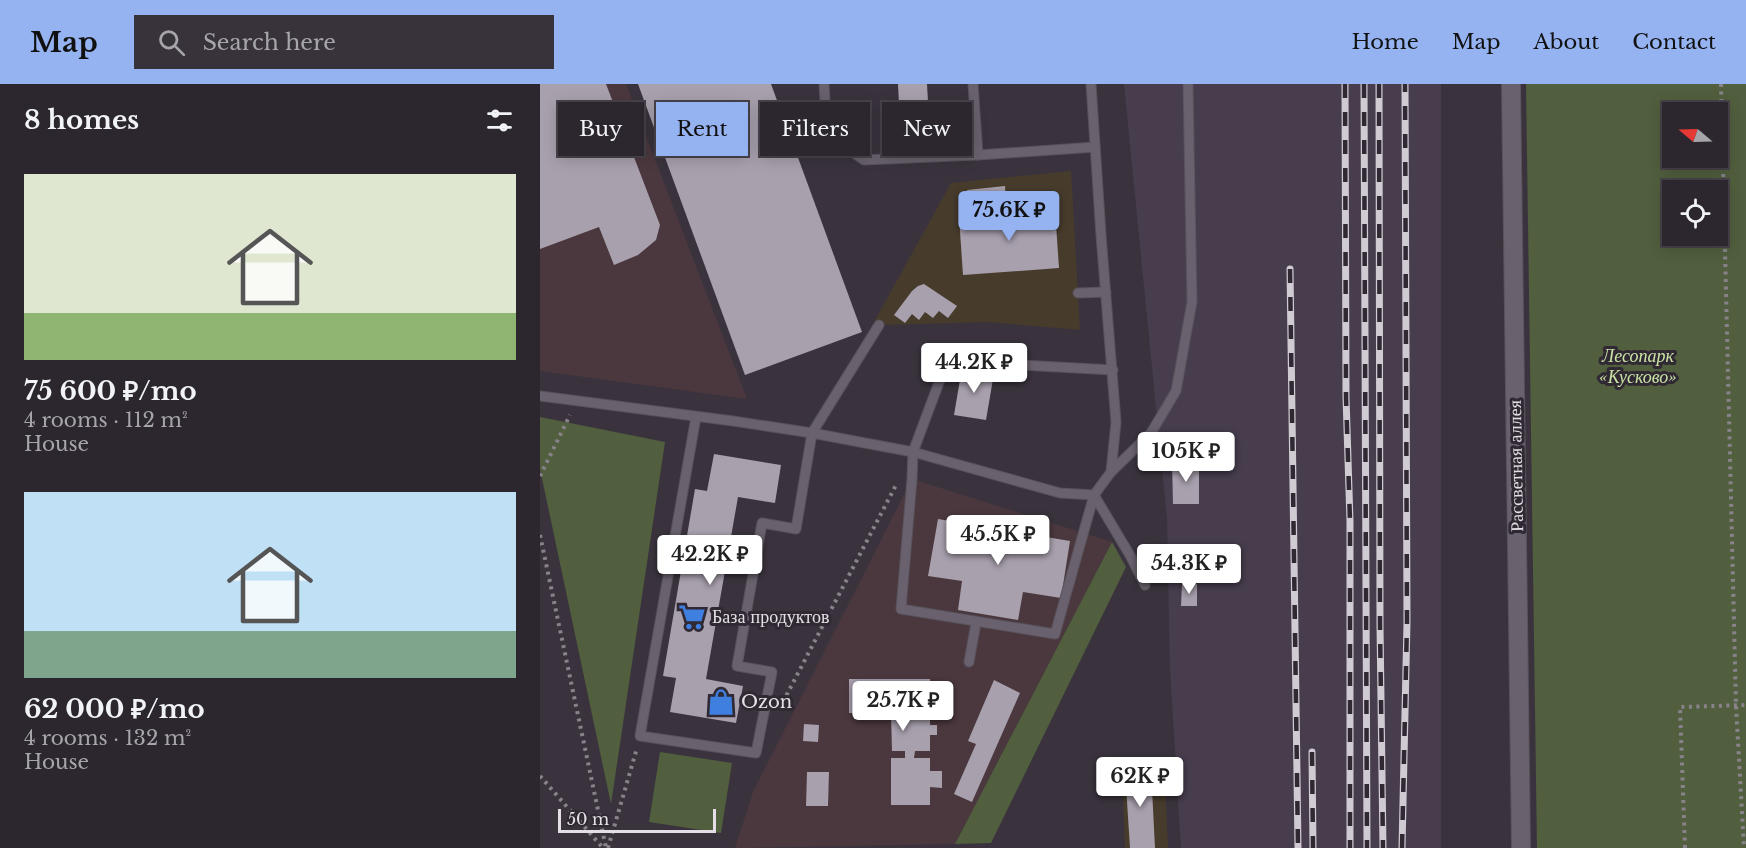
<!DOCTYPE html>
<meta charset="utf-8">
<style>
:root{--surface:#2c262e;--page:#38323a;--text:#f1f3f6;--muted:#a6a5aa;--line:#48434a;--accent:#95b2f1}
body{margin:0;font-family:"Libre Baskerville",serif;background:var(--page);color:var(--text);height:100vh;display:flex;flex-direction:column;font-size:22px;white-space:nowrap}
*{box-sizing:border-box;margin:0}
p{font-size:20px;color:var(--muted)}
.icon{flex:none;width:33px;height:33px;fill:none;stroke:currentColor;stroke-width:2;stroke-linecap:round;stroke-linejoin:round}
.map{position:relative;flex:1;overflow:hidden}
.sheet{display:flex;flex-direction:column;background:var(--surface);width:540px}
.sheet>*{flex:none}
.banner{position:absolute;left:18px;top:18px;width:570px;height:54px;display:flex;gap:12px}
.needle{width:39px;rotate:289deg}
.tools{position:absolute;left:1122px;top:18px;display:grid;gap:12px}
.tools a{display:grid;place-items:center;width:66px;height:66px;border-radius:0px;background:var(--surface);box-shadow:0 3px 15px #0003,0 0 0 2px var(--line);font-size:30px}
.scale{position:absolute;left:18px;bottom:15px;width:158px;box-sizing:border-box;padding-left:6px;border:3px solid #e4dfe6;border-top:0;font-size:16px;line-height:21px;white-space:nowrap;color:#e4dfe6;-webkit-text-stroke:4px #302934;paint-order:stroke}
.price{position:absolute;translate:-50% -51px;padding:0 14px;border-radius:6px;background:#fff;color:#222;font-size:20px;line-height:39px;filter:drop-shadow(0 2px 3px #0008)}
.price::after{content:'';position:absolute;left:50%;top:36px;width:18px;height:14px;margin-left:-9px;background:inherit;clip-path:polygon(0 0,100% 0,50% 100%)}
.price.current{background:var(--accent);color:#111}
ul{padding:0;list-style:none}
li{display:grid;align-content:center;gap:12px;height:318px;padding:0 24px}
li span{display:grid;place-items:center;height:186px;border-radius:0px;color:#555}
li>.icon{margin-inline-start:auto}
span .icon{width:108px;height:108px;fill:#fffc;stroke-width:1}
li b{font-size:26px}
h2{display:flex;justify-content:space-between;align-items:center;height:72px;padding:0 24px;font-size:26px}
.tag{padding:0 21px;border-radius:0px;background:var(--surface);box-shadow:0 3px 15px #0003,0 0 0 2px var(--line);font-size:21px;line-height:54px}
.tag.current{background:var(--accent);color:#111}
header{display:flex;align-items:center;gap:36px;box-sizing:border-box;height:84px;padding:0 30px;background:var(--accent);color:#111}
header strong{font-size:28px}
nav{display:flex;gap:33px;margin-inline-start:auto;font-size:21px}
.search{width:420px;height:54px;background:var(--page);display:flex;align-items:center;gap:15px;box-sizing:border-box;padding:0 21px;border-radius:0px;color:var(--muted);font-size:22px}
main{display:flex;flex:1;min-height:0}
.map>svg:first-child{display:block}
.commercial{fill:#4b383e}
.industrial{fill:#473c2c}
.built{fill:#473d4d}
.green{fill:#515f3e;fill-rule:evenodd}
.building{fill:#a8a0ad}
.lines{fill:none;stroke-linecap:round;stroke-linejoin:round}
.service-casing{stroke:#58525b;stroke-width:11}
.minor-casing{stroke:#58525b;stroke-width:20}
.path{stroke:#88828b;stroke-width:4;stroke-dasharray:3 4.5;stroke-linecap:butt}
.service{stroke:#69616d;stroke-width:9}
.minor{stroke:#69616d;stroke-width:18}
.rail-casing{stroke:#d0cad2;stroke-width:7}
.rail{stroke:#302934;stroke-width:4.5;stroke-dasharray:14;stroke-linecap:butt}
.labels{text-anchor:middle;stroke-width:6;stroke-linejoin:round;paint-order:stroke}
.park-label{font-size:18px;font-style:italic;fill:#c9e3a4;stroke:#302934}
.street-label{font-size:18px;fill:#e4dfe6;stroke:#302934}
.poi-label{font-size:18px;fill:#e4dfe6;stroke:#302934;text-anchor:start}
</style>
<header>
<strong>Map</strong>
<div class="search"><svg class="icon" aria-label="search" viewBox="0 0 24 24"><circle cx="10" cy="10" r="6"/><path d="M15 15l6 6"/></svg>Search here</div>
<nav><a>Home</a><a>Map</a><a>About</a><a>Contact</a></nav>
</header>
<main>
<section class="sheet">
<h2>8 homes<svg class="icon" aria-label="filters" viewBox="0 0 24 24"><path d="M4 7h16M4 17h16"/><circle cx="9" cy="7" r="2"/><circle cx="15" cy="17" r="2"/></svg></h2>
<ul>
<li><span style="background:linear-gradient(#dfe7d0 75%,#8fb573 0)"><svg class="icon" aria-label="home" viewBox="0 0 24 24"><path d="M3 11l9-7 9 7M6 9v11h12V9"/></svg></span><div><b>75 600 ₽/mo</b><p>4 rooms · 112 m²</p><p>House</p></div></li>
<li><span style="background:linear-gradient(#bfe0f5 75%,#7fa58c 0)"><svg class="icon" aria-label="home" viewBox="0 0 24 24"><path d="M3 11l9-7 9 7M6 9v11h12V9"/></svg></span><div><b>62 000 ₽/mo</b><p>4 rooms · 132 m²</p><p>House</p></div></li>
</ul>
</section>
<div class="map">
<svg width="1206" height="764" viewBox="0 0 1206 764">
<rect width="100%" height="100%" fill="#3a333e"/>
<!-- commercial -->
<g class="commercial">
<polygon points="0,0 86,0 207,315 0,287"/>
<polygon points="372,395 572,458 415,760 195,764 213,708"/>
</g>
<!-- industrial -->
<g class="industrial">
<polygon points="531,87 540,246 448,238 339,241 334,238 411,99"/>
<polygon points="624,675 628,764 585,764 582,678"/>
</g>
<!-- built -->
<polygon class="built" points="584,0 901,0 901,764 641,764 630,585 627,435"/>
<!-- green -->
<g class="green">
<path d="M 986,0 L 1206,0 L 1206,764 L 997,764 ZM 1178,28 L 1178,74 L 1132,74 L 1132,28 ZM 1178,106 L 1178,152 L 1132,152 L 1132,106 Z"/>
<polygon points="0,333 125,358 71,720 0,385"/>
<polygon points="572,458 586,483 451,759 415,760"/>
<polygon points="120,668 192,679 181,749 109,738"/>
</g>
<!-- building -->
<g class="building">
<polygon points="0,0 66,0 120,141 116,156 98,171 74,181 59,143 0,165"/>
<polygon points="98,0 231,0 322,248 205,291"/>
<polygon points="358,0 387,0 388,18 359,20"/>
<polygon points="465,102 466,117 428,120 427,106"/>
<polygon points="515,126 519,184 423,191 419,133"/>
<polygon points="384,200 417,222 408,234 399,227 393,234 385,228 379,236 372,230 365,239 354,231 372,207 378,202"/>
<polygon points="422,284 454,289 446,336 414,331"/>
<polygon points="174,370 241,381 235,419 198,413 166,595 203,602 196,639 130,628 136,594 123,592 155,405 167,407"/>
<polygon points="632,378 659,378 659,420 633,420"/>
<polygon points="398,435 530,457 521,514 483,508 478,536 418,526 422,497 388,492"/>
<polygon points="642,500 657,500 657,522 641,522"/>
<polygon points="309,595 390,595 390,641 397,641 397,651 390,651 390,667 375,667 374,674 390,674 390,687 402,687 402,704 390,703 390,721 351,721 351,674 365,674 365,667 352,667 351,629 309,629"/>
<polygon points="454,596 480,609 432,718 414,710 436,660 428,657"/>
<polygon points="264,640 279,641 278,658 263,657"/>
<polygon points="611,685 615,764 590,764 585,686"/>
<polygon points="267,688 289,688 288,722 266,722"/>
</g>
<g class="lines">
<defs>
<g id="service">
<polyline points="284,0 287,51 324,76 438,71 555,63"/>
<polyline points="433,0 438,71"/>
<polyline points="538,209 566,208"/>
<polyline points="0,312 193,337 272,349 373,368 520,409 554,411 571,388 576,338 561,151 551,0"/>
<polyline points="156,333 100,652 216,669 232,588 197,582 222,439 256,445 272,349 339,241"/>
<polyline points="571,388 611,349 636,307 652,218 648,0"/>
<polyline points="554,411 515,550 361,525 372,395 373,368 407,277 573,286"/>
<polyline points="554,411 591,473 605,501"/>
<polyline points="429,578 436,539"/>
</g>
<polyline id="minor" points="971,0 981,764"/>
</defs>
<!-- service casing -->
<use href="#service" class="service-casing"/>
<!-- minor casing -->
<use href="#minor" class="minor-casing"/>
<!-- path -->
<g class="path">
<polyline points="1181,0 1196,622 1204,764"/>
<polyline points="0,392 30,331"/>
<polyline points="0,451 66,764"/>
<polyline points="243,618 356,401"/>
<polyline points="0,692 63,764"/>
<polyline points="68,764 97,664"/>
<polyline points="1145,764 1140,623 1206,621"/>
</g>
<!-- service -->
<use href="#service" class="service"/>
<!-- minor -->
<use href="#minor" class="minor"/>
<defs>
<g id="rail">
<polyline points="805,0 806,313 810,437 810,764"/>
<polyline points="824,0 827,764"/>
<polyline points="839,0 840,541 843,764"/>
<polyline points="750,185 758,764"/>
<polyline points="772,668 773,764"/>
<polyline points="862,764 867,538 865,0"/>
</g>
</defs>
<!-- rail casing -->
<use href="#rail" class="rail-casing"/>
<!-- rail -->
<use href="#rail" class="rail"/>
</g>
<!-- icons -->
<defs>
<symbol id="supermarket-bare" viewBox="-9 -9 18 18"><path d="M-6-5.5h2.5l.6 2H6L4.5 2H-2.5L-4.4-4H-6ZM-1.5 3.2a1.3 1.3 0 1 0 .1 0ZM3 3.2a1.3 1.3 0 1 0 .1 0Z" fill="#3f7fe0" stroke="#302934" stroke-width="2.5" paint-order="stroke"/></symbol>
<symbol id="shop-bare" viewBox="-9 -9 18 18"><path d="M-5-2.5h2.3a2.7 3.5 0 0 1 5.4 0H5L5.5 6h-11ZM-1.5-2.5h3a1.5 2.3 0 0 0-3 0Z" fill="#3f7fe0" stroke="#302934" stroke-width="2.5" paint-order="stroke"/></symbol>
</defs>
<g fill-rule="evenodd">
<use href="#supermarket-bare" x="133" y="514" width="38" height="38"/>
<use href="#shop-bare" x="162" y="599" width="38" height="38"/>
</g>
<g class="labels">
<!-- park labels -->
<g class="park-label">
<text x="1098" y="278">Лесопарк<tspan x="1098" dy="21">«Кусково»</tspan></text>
</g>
<!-- street labels -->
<g class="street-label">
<text transform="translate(976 382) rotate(-91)" y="6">Рассветная аллея</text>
</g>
<!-- poi labels -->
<g class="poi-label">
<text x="172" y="539">База продуктов</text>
<text x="201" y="624">Ozon</text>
</g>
</g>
</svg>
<div class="tools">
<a><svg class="needle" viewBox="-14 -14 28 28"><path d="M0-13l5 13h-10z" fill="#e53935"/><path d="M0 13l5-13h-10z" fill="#a6a5aa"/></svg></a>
<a><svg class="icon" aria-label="locate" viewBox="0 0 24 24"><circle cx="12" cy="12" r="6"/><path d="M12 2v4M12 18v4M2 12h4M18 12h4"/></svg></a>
</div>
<div class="scale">50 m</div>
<b class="price current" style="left:469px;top:158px">75.6K ₽</b>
<b class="price" style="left:434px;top:310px">44.2K ₽</b>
<b class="price" style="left:646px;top:399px">105K ₽</b>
<b class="price" style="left:458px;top:482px">45.5K ₽</b>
<b class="price" style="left:170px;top:502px">42.2K ₽</b>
<b class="price" style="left:649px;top:511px">54.3K ₽</b>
<b class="price" style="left:363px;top:648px">25.7K ₽</b>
<b class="price" style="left:600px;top:724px">62K ₽</b>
<div class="banner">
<a class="tag">Buy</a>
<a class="tag current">Rent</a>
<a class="tag">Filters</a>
<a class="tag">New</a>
</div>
</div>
</main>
